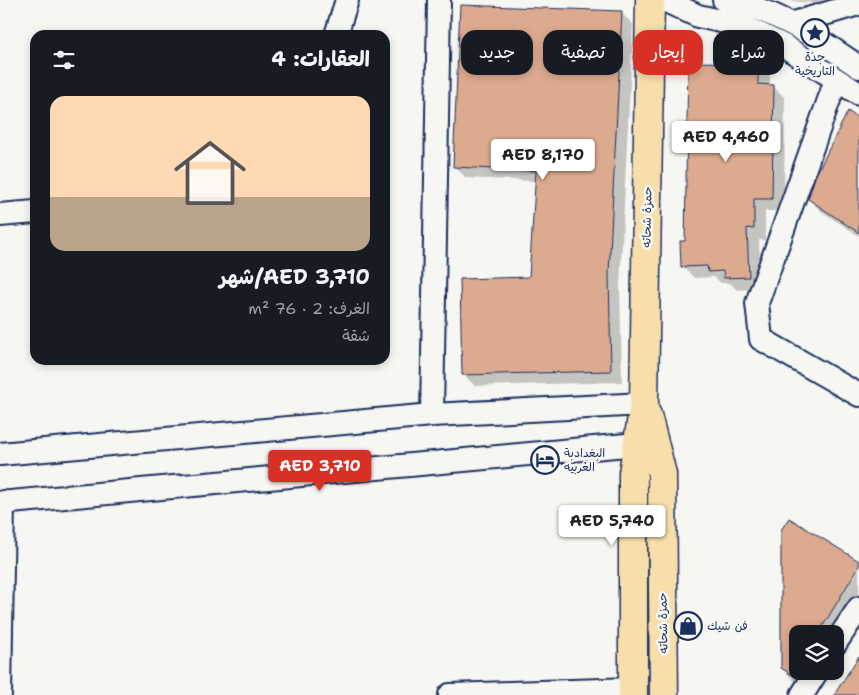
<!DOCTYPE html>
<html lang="ar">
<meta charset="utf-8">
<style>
:root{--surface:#171b24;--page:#242831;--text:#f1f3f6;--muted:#9ea1a6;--line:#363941;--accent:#d93025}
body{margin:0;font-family:"Shantell Sans","Playpen Sans Arabic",sans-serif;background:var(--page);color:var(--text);direction:rtl;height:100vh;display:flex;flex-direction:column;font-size:19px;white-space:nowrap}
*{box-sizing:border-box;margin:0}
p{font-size:16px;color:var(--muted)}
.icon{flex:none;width:28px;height:28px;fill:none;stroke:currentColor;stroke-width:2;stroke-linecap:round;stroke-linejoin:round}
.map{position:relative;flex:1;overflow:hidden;direction:ltr}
.details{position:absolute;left:30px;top:30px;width:360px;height:335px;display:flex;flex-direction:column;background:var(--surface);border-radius:15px;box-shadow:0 2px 8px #0003;direction:rtl}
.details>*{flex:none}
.top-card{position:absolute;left:405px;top:30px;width:379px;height:45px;direction:rtl;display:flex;gap:10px}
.fabs{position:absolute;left:789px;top:625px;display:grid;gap:10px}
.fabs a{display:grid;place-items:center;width:55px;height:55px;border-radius:10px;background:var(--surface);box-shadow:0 2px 8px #0003;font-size:25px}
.price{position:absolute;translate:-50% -42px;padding:0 11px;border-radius:5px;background:#fff;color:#222;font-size:16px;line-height:32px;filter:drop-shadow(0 1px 2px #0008)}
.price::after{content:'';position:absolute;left:50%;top:30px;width:15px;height:11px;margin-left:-8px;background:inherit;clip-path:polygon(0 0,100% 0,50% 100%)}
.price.current{background:var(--accent);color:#fff}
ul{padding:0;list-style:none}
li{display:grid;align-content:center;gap:10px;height:265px;padding:0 20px}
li+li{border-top:1px solid var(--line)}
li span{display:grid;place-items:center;height:155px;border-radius:15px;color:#555}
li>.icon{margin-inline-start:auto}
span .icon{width:90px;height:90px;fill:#fffc;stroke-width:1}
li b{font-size:21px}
h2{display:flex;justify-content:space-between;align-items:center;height:60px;padding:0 20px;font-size:21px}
.tag{padding:0 18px;border-radius:15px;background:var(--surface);box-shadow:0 2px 8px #0003;font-size:18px;line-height:45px}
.tag.current{background:var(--accent);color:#fff}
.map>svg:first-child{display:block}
.shadow{fill:#0003}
.building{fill:#dcaa8e;stroke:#1b2f5e}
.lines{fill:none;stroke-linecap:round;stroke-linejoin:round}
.minor-casing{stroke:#1b2f5e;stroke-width:26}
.major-casing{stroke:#1b2f5e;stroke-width:31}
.minor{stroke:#f6f6f2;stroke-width:22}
.major{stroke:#f8deab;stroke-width:28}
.labels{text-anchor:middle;stroke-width:5;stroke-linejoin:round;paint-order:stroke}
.poi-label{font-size:12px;fill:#1b2f5e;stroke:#f6f6f2;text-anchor:start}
.street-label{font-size:12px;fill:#1b2f5e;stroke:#f6f6f2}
</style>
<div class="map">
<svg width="859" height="695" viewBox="0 0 859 695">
<rect width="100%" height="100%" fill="#f6f6f2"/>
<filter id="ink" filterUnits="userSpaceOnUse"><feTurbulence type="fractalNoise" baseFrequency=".02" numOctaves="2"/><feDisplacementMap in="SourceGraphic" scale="10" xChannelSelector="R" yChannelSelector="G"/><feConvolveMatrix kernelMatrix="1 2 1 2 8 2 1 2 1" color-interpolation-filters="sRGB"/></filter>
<g filter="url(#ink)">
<!-- shadow -->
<g class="shadow">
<polygon points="781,0 853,0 846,6"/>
<polygon points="621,13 633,24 620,285 622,382 475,386 463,374 530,279 536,181 466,178 454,166"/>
<polygon points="758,64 770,76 770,86 773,86 785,98 784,211 765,211 765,240 759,240 761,288 737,290 730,283 721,283 714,277 694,278 682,266 687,242"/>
<polygon points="859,120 859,236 821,211 809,199"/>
<polygon points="783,531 859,563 859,598 835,634 798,634 798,671 814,671 805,686 794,680 782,667"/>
</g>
<!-- building -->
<g class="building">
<polygon points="460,5 622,11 609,273 611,371 462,375 460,279 529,277 536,171 453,167"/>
<polygon points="688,62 758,63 758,84 774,85 772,199 754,199 754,229 747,228 749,277 724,278 723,271 708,272 707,266 681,267 680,241 685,241"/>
<polygon points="848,111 859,119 859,233 808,199 815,177"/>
<polygon points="789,518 859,561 859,566 818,634 798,634 797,678 781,668 781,530"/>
<polygon points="859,656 859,695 834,695"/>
</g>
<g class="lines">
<defs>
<g id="minor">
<polyline points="664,0 698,16 743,26 784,46 859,94"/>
<path d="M 724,0 C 778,10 815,37 859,67"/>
<polyline points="794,23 855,5 856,0"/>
<polyline points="336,35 347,0"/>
<polyline points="836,80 757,303 761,339 859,395"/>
<polyline points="0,215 35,212"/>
<polyline points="432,415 439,0"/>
<polyline points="0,454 432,415 644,404"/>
<polyline points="0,503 637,444"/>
<polyline points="835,644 859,608"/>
<polyline points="0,695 3,502"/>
<polyline points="450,695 633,689"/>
<polyline points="802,695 817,671"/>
</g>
<g id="major">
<polyline points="647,415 662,474 664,695"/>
<polyline points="633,695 633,473 644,404 650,0"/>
</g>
</defs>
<!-- minor casing -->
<use href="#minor" class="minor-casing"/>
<!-- major casing -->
<use href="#major" class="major-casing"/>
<!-- minor -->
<use href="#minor" class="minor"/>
<!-- major -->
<use href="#major" class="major"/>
</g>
</g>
<!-- icons -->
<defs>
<symbol id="sight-ring" viewBox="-11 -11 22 22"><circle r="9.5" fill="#f6f6f2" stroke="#1b2f5e" stroke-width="1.5"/><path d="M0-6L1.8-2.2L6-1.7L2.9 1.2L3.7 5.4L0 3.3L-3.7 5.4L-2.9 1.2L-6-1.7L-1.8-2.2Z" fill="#1b2f5e"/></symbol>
<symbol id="hotel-ring" viewBox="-11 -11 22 22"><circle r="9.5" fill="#f6f6f2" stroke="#1b2f5e" stroke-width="1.5"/><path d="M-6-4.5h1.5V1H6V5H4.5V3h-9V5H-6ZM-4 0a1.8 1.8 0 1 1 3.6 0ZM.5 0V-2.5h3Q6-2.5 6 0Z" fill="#1b2f5e"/></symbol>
<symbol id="shop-ring" viewBox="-11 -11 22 22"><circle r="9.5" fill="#f6f6f2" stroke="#1b2f5e" stroke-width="1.5"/><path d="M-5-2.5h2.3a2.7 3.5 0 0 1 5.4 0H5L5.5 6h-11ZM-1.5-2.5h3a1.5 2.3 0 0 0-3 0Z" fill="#1b2f5e"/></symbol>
</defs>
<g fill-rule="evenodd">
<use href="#sight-ring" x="799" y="17" width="32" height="32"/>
<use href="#hotel-ring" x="529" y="444" width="32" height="32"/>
<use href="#shop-ring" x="672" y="610" width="32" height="32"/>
</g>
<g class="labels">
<!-- poi labels -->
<g class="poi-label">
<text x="815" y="61" text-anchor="middle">جدة<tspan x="815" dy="14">التاريخية</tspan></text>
<text x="564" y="457">البغدادبة<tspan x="564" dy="14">الغربيه</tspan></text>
<text x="707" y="630">فن شيك</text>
</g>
<!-- street labels -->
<g class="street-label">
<text transform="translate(647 217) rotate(-89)" y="4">حمزة شحاته</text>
<text transform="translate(663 623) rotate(-91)" y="4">حمزة شحاته</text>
</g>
</g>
</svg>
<div class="fabs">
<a><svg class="icon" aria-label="layers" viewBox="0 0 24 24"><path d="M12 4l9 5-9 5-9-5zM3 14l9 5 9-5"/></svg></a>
</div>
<b class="price" style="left:726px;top:163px">AED 4,460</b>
<b class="price" style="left:543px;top:181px">AED 8,170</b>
<b class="price current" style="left:320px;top:492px">AED 3,710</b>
<b class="price" style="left:612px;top:547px">AED 5,740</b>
<div class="top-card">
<a class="tag">شراء</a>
<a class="tag current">إيجار</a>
<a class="tag">تصفية</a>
<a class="tag">جديد</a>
</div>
<section class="details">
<h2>العقارات: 4<svg class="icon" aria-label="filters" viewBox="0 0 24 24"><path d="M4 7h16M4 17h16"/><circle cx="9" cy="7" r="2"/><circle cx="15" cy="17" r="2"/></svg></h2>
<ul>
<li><span style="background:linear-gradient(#ffd9b3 65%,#b9a48a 0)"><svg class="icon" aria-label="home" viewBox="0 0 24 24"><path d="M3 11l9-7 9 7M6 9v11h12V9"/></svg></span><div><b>AED 3,710/شهر</b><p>الغرف: 2 · 76 m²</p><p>شقة</p></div></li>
</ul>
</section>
</div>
